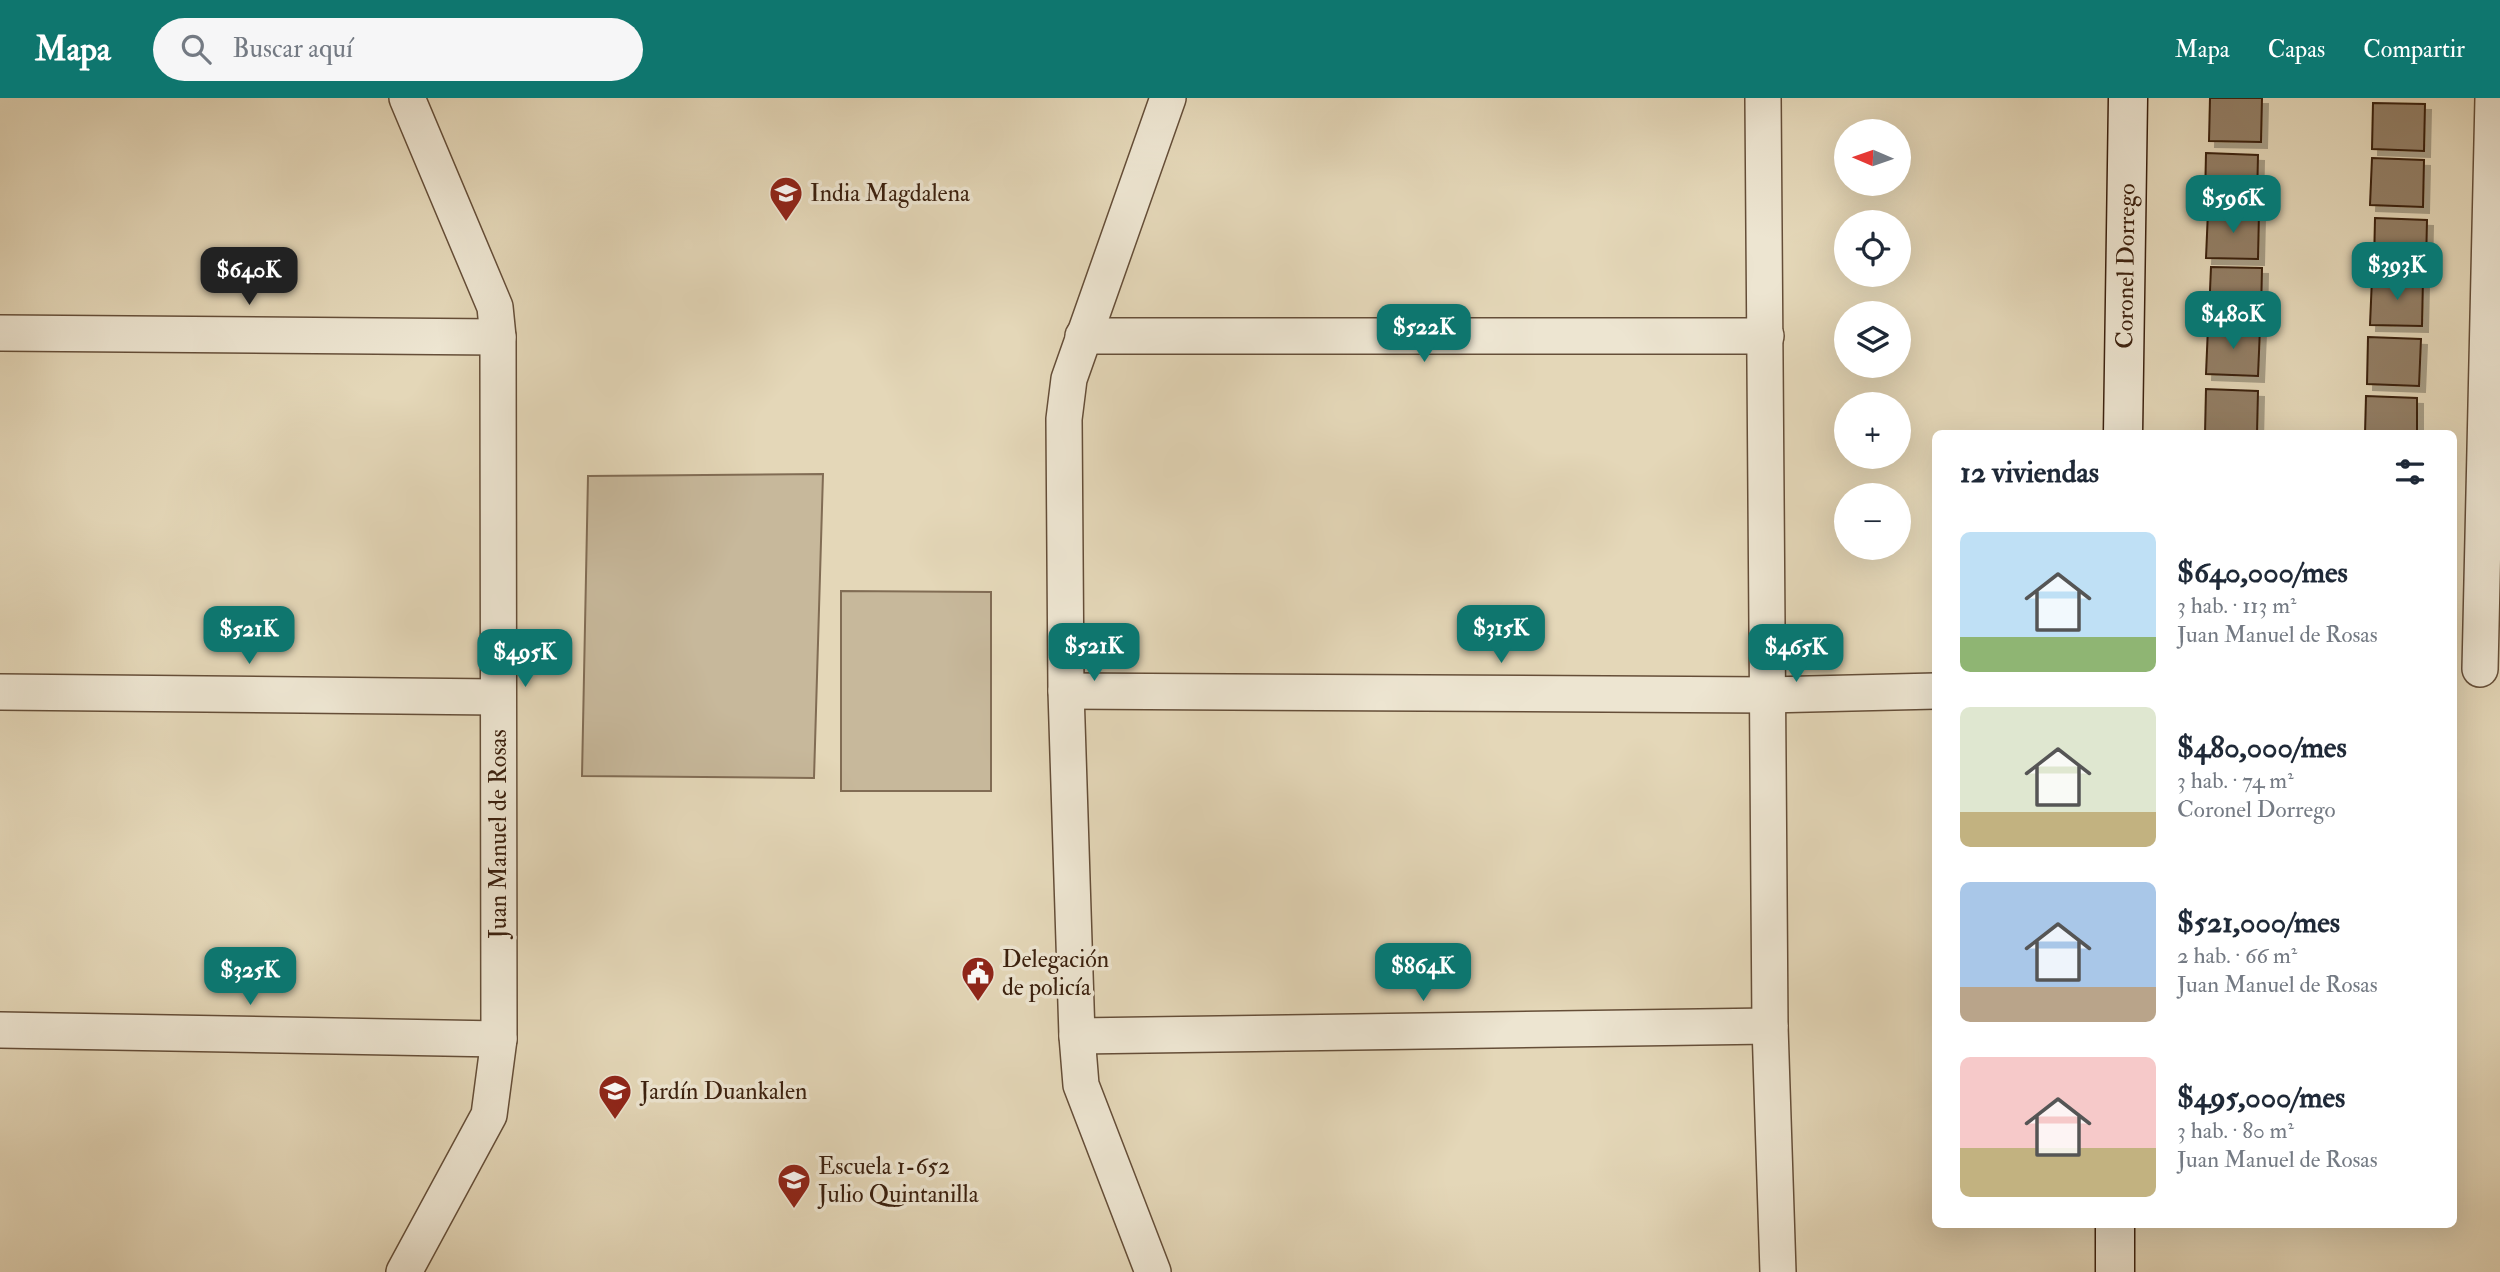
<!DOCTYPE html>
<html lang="es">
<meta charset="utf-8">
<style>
:root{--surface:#fff;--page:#f6f6f7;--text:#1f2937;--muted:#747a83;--accent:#0f766e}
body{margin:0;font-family:"IM FELL Double Pica",serif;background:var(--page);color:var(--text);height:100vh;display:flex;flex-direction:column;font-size:26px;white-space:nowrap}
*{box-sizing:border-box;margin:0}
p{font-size:23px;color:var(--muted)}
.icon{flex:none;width:38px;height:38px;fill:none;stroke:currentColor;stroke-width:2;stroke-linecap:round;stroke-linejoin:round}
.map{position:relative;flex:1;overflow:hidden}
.details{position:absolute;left:1932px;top:332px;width:525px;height:798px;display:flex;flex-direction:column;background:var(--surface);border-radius:10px;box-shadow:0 7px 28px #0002}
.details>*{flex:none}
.needle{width:46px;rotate:272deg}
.controls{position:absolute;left:1834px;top:21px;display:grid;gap:14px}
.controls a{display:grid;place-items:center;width:77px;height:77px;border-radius:50%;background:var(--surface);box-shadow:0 7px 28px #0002;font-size:35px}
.price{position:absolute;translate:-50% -60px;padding:0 16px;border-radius:14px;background:var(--accent);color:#fff;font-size:23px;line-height:46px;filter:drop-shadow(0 2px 4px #0008)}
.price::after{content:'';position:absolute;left:50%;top:42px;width:21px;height:16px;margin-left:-10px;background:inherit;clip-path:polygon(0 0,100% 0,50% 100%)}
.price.current{background:#222;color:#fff}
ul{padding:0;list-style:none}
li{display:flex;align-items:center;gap:21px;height:175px;padding:0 28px}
li span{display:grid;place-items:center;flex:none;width:196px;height:140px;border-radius:10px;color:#555}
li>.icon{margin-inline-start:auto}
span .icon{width:84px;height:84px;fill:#fffc;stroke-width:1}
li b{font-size:30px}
h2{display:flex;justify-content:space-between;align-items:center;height:84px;padding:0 28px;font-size:30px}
header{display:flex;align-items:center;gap:42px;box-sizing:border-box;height:98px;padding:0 35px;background:var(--accent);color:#fff}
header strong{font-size:33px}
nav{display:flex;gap:38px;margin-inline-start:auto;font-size:24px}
.search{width:490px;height:63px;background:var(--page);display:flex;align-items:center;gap:18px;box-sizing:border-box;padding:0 24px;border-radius:38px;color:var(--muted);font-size:26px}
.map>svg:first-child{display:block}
.green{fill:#c7b89b;stroke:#816c54;stroke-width:2}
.building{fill:#937f66;stroke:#3b200e;stroke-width:2;filter:url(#shadow)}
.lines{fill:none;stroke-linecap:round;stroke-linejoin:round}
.street-casing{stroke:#654e38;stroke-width:38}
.secondary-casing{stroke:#3b200e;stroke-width:41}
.street{stroke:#ede5d1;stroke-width:35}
.secondary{stroke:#ede5d1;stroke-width:38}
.labels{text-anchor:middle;stroke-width:7;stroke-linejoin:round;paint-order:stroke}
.poi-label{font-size:24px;fill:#3b200e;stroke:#ede5d1;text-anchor:start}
.street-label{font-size:24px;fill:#3b200e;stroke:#ede5d1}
</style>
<header>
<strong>Mapa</strong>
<div class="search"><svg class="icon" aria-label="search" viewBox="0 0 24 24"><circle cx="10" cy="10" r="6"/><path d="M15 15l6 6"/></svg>Buscar aquí</div>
<nav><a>Mapa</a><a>Capas</a><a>Compartir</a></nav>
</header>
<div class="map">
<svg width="2500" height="1174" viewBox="0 0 2500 1174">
<defs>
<filter id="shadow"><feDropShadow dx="6" dy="6" stdDeviation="0" flood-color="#0004"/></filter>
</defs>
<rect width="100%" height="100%" fill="#e4d7b8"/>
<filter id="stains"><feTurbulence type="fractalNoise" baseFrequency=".00286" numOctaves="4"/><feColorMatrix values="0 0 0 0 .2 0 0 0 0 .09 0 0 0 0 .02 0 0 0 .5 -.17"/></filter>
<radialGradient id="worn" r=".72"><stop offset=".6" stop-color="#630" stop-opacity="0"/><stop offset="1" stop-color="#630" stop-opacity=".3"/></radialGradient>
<!-- green -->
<g class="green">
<polygon points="823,376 814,680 582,678 588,378"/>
<polygon points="841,493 991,494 991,693 841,693"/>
</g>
<!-- building -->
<g class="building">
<polygon points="2210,0 2262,0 2261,44 2209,43"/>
<polygon points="2373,5 2425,6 2424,53 2372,51"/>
<polygon points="2206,55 2258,57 2257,104 2205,102"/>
<polygon points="2372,60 2424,62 2423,109 2370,107"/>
<polygon points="2208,113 2259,114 2258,161 2206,160"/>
<polygon points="2375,120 2427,122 2426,169 2374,167"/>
<polygon points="2211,169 2262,170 2261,217 2209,216"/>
<polygon points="2372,180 2423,181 2422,228 2370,227"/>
<polygon points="2208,229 2260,230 2258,278 2206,276"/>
<polygon points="2368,239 2421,241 2419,288 2367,286"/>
<polygon points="2206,291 2258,293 2257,336 2205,336"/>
<polygon points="2366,298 2417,300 2417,336 2365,336"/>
</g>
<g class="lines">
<defs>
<g id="street">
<polyline points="1763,0 1770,928 1778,1174"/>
<polyline points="0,235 498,239"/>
<polyline points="1083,238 1766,238"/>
<polyline points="2480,571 2493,0"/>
<polyline points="1066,593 1768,597 1936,593"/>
<polyline points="0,594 497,599"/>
<polyline points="0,932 499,941"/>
<polyline points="1077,938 1770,928"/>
<polyline points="404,1174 489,1017 499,941 498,239 495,209 407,0"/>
<polyline points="1153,1174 1081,987 1077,938 1066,593 1064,321 1069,281 1168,0"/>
</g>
<g id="secondary">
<path id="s1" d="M 2123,336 L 2128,0"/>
<polyline points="2115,1174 2115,1127"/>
</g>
</defs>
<!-- street casing -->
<use href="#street" class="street-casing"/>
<!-- secondary casing -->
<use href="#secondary" class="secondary-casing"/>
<!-- street -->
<use href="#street" class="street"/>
<!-- secondary -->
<use href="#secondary" class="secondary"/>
</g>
<!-- icons -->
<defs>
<symbol id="school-pin" viewBox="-11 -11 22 30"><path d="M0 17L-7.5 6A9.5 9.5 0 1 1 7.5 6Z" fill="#8f2418" stroke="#ede5d1"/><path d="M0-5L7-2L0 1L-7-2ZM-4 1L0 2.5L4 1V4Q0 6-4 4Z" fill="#fff"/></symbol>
<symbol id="civic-pin" viewBox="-11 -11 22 30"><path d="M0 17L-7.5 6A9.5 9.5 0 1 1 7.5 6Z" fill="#8f2418" stroke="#ede5d1"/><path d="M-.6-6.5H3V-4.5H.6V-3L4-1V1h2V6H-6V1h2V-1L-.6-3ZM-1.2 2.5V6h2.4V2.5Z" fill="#fff"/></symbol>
</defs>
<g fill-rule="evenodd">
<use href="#school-pin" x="767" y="76" width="38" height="52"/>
<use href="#civic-pin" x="959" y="856" width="38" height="52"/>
<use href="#school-pin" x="596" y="974" width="38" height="52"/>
<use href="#school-pin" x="775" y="1063" width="38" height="52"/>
</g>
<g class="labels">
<!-- poi labels -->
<g class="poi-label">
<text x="810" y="103">India Magdalena</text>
<text x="1002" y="869">Delegación<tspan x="1002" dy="28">de policía</tspan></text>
<text x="640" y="1001">Jardín Duankalen</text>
<text x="818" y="1076">Escuela 1-652<tspan x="818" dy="28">Julio Quintanilla</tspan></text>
</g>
<!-- street labels -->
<g class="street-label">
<text dy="8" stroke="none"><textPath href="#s1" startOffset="168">Coronel Dorrego</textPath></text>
<text transform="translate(498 736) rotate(-90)" y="8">Juan Manuel de Rosas</text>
</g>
</g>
<rect width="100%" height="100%" filter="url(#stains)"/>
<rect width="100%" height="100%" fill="url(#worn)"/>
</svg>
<div class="controls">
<a><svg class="needle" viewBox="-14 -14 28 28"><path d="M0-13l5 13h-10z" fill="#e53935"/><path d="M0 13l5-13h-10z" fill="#747a83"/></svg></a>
<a><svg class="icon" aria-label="locate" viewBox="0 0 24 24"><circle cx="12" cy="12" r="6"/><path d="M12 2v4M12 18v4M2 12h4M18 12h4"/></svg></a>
<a><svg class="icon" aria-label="layers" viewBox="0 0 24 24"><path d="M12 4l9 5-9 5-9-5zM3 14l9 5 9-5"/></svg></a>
<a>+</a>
<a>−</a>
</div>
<b class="price" style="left:2233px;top:137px">$596K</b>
<b class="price" style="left:2397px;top:204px">$393K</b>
<b class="price current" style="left:249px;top:209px">$640K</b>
<b class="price" style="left:2233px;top:253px">$480K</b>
<b class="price" style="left:1424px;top:266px">$522K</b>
<b class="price" style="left:1501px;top:567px">$315K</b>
<b class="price" style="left:249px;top:568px">$521K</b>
<b class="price" style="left:1094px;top:585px">$521K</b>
<b class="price" style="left:1796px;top:586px">$465K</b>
<b class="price" style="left:525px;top:591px">$495K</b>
<b class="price" style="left:1423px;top:905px">$864K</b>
<b class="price" style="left:250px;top:909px">$325K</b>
<section class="details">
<h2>12 viviendas<svg class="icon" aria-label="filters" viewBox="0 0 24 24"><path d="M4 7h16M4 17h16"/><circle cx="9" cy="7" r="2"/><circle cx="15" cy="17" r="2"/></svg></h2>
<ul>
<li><span style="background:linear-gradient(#bfe0f5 75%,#8fb573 0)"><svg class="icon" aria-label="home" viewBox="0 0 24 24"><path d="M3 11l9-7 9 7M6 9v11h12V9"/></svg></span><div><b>$640,000/mes</b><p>3 hab. · 113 m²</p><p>Juan Manuel de Rosas</p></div></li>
<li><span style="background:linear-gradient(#dfe7d0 75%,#c2b280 0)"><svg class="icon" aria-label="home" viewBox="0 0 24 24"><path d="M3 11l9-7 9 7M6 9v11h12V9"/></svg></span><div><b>$480,000/mes</b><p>3 hab. · 74 m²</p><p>Coronel Dorrego</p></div></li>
<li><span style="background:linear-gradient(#a9c7e8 75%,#b9a48a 0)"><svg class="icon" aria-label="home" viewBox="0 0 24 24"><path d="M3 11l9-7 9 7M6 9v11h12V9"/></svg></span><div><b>$521,000/mes</b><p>2 hab. · 66 m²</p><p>Juan Manuel de Rosas</p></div></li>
<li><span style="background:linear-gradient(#f6c9c9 65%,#c2b280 0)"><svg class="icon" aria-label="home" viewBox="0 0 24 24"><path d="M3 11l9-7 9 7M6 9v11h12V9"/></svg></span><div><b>$495,000/mes</b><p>3 hab. · 80 m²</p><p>Juan Manuel de Rosas</p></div></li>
</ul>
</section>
</div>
